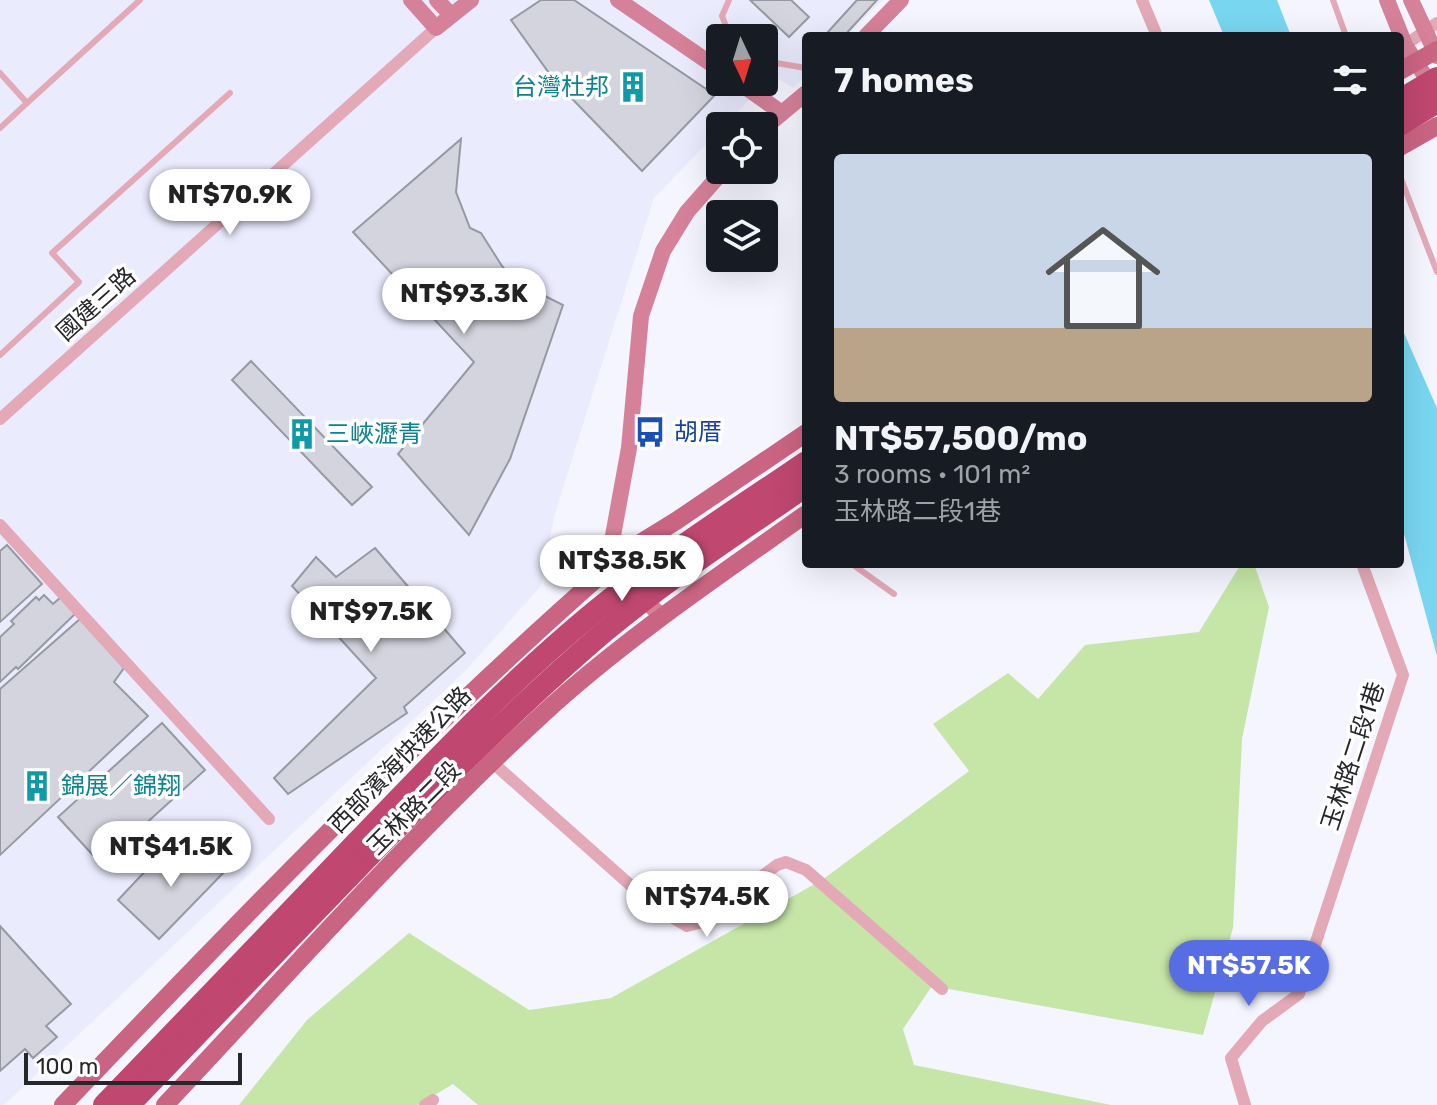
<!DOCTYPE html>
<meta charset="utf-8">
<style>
:root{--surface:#171b24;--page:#20242c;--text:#f1f3f6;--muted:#9ea1a6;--accent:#566de3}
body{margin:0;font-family:Rubik,"Noto Sans TC",sans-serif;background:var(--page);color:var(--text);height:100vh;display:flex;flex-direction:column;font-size:30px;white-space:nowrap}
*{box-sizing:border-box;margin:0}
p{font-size:26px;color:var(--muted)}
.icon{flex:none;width:44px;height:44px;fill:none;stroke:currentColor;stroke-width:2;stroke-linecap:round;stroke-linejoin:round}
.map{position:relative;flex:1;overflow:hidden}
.panel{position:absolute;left:802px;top:32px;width:602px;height:536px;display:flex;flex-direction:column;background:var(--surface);border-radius:8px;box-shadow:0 8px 32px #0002}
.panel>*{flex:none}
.needle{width:52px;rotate:176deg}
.tools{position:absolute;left:706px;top:24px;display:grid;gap:16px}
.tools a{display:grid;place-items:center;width:72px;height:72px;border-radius:8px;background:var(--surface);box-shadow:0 8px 32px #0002;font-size:40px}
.scale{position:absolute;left:24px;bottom:20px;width:218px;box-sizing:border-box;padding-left:8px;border:4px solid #27272b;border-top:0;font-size:22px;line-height:28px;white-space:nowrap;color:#27272b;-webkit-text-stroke:6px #fff;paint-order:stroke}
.price{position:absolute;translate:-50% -68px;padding:0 18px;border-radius:28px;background:#fff;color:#222;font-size:26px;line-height:52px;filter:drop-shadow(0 2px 4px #0008)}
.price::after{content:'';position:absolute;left:50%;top:48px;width:24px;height:18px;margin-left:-12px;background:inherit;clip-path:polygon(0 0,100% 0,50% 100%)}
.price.selected{background:var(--accent);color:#fff}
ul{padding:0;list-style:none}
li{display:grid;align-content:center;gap:16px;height:424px;padding:0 32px}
li span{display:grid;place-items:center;height:248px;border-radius:8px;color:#555}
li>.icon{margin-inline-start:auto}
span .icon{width:144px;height:144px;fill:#fffc;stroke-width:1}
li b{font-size:34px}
h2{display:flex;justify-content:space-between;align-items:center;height:96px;padding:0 32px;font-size:34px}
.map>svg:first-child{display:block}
.built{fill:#eaecfe;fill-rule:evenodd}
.green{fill:#c6e6a8}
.water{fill:#78d6f1}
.building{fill:#d3d4de;stroke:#9799a2;stroke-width:2}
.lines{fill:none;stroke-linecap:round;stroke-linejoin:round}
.lane{stroke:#e3a9b7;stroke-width:6}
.street{stroke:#e3a9b7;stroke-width:12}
.secondary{stroke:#d58199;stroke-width:16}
.primary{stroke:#ca6483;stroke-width:18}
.highway{stroke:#bf4770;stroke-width:22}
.primary-bridge{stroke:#ca6483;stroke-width:18}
.highway-bridge{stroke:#bf4770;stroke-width:22}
.labels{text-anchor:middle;stroke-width:7;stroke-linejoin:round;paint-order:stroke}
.culture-label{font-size:24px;fill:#0d838f;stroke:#fff;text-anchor:start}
.street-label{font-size:24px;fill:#27272b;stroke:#fff}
.transit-label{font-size:24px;fill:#164399;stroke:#fff;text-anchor:start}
</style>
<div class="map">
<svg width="1437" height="1105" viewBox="0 0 1437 1105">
<rect width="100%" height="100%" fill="#f4f5ff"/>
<!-- built -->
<path class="built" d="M 0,0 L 883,0 L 846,36 L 806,36 L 806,75 L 793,88 L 773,75 L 724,126 L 720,126 L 720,130 L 654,198 L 554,517 L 541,586 L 466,670 L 4,1105 L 0,1105 ZM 720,38 L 764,38 L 764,82 L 720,82 Z"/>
<!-- green -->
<polygon class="green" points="1241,564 1254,564 1269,607 1242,739 1233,928 1203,1035 932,986 903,1029 914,1065 1111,1105 478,1105 453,1084 418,1105 239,1105 307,1020 409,933 529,1010 611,998 822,880 969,771 933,724 1008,673 1038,699 1085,645 1199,632"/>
<!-- water -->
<g class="water">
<polygon points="1209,0 1277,0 1291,36 1224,36"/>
<polygon points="1400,324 1437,408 1437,656 1400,519"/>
</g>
<!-- building -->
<g class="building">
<polygon points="541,0 574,0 715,95 642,171 554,80 511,20"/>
<polygon points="750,0 791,0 809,17 789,37"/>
<polygon points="857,0 877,0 844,36 830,36 827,33"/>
<polygon points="461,139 456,192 470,228 481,233 502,266 515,281 563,305 510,459 469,535 398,454 474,362 353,232"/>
<polygon points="251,361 372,487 352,505 232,380"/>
<polygon points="7,545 42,584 0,622 0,551"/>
<polygon points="375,548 465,653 404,707 407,713 288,794 274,778 376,678 292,586 316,557 336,577"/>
<polygon points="44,595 53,604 61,597 76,613 18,669 16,667 0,682 0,637 14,624 11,621 36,597 39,600"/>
<polygon points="80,619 124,668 114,682 148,716 0,855 0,689"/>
<polygon points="162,723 205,770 101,864 58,817"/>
<polygon points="168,847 189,867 208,847 229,867 159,939 118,900"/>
<polygon points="0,926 71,1004 46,1026 57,1037 33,1058 25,1049 0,1071"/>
</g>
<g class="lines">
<!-- lane -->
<g class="lane">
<polyline points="729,0 722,16 728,31 738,38"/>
<polyline points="1333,0 1346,36"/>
<polyline points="764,55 776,63 806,68"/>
<polyline points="0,73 27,103 140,0"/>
<polyline points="0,128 27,103"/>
<polyline points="1400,176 1437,272"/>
<polyline points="0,355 79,282 52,253 230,93"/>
<polyline points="852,564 894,594"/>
</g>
<!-- street -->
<g class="street">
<polyline points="1142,0 1157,36"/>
<polyline points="1405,45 1437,23"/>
<polyline points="0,419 436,28"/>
<polyline points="0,525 269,819"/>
<polyline points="493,763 655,907 687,926 699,923 777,865 786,862 806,870 942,989"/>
<polyline points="425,1105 433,1100"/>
<polyline points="1245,1105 1231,1058 1262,1021 1299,994 1403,675 1362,564"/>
</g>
<!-- secondary -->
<g class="secondary">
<polyline points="411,0 436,28 471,0"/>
<polyline points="437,0 451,15"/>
<polyline points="618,0 720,70"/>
<polyline points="1387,0 1405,45 1434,90"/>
<polyline points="1411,0 1437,56"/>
<polyline points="866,36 901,0"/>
<polyline points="738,82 782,113"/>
<polyline points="764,128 806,93"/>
<polyline points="662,617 608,563 629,448 641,316 663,251 687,212 724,170"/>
</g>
<!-- primary -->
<g class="primary">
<polyline points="1400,147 1437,126"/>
<path d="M 63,1105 C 238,922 414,739 604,572 L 608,563 L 676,521 L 806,433"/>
<path d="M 165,1105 C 289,973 411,835 545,712 C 625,639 717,577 806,514"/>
</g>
<!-- highway -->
<g class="highway">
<polyline points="1400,125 1437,102"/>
<polyline points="104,1105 357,842"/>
<polyline points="129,1105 371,854"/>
</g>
<!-- primary-bridge -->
<polyline class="primary-bridge" points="1400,71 1437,50"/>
<!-- highway-bridge -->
<g class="highway-bridge">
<polyline points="1400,100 1437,78"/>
<path d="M 357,842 C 434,762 507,684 593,613 C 660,558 734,511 806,462"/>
<path d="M 371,854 C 447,778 522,702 604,632 C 667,579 738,533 806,486"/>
</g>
</g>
<!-- icons -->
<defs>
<symbol id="building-bare" viewBox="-9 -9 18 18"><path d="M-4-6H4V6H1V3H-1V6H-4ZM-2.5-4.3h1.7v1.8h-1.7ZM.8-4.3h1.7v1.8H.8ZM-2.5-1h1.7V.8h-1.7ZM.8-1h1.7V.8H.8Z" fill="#0f9aa8" stroke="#fff" stroke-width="2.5" paint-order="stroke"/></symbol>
<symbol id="bus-bare" viewBox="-9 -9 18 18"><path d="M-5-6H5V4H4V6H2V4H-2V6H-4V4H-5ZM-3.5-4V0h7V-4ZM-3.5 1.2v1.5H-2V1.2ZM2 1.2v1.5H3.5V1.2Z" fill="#1a4fb4" stroke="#fff" stroke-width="2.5" paint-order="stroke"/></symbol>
</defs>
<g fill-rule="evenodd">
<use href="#building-bare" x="611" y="65" width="44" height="44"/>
<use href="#bus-bare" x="628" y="410" width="44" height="44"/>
<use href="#building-bare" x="280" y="412" width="44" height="44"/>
<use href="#building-bare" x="15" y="764" width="44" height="44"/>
</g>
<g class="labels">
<!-- culture labels -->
<g class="culture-label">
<text x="609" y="95" text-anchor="end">台灣杜邦</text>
<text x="326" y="442">三峽瀝青</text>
<text x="61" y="794">錦展／錦翔</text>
</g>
<!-- street labels -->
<g class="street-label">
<text transform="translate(96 304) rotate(-42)" y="8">國建三路</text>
<text transform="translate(1353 756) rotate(-72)" y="8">玉林路二段1巷</text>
<text transform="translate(400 760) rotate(-46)" y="8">西部濱海快速公路</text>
<text transform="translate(414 808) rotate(-45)" y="8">玉林路二段</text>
</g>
<!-- transit labels -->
<g class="transit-label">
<text x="674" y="440">胡厝</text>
</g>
</g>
</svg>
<div class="tools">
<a><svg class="needle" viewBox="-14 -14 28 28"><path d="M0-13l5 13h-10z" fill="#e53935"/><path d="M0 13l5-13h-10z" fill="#9ea1a6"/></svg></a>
<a><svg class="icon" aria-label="locate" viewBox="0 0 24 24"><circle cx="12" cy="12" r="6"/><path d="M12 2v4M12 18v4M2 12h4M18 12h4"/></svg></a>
<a><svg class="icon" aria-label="layers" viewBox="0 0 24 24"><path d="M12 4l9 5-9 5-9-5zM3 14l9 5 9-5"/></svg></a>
</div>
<div class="scale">100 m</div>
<b class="price" style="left:230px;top:237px">NT$70.9K</b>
<b class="price" style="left:464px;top:336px">NT$93.3K</b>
<b class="price" style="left:622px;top:603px">NT$38.5K</b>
<b class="price" style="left:371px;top:654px">NT$97.5K</b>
<b class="price" style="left:171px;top:889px">NT$41.5K</b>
<b class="price" style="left:707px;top:939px">NT$74.5K</b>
<b class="price selected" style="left:1249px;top:1008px">NT$57.5K</b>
<section class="panel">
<h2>7 homes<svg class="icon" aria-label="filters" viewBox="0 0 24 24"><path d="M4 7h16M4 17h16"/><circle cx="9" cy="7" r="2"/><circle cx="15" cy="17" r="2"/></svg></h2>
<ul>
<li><span style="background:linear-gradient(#c9d6e8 70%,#b9a48a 0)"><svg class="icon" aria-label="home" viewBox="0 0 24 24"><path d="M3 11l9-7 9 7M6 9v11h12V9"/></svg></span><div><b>NT$57,500/mo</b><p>3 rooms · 101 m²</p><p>玉林路二段1巷</p></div></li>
</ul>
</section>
</div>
